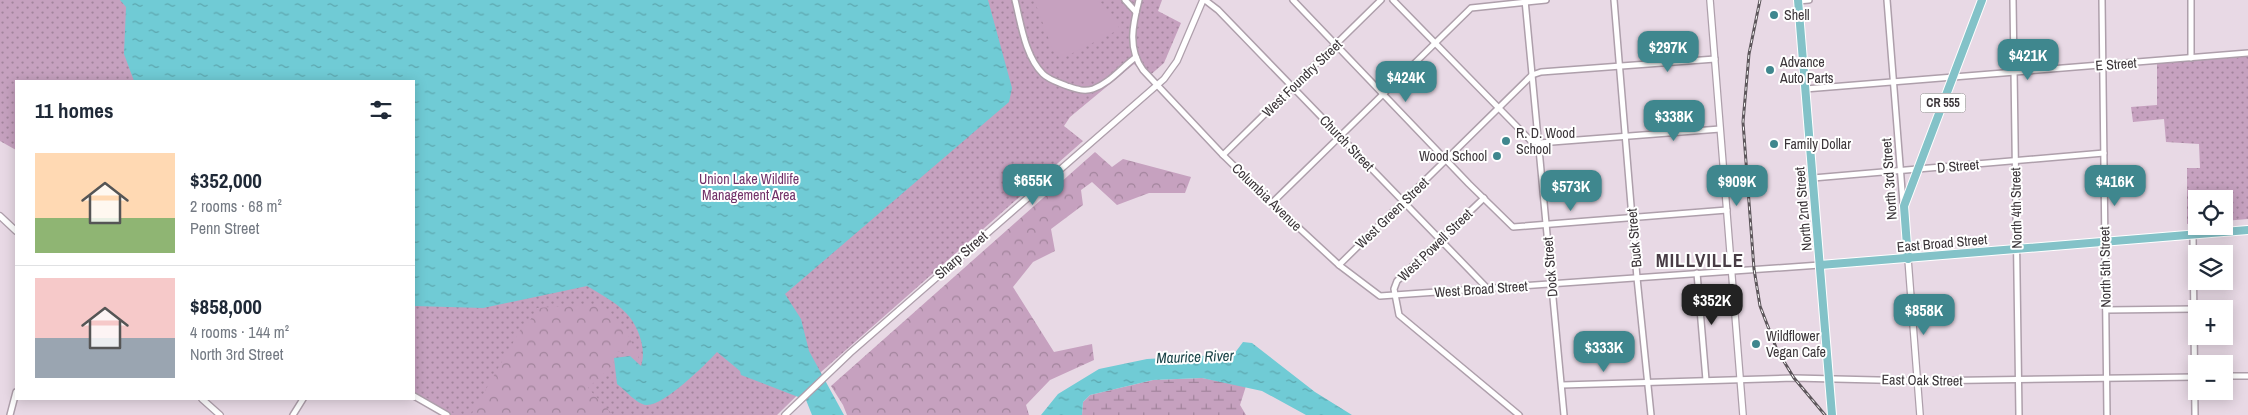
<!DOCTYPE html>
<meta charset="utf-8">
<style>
:root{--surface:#fff;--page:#f6f6f7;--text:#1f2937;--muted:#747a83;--line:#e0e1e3;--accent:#3f878e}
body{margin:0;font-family:"Archivo Narrow",sans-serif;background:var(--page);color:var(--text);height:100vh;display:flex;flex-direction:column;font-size:19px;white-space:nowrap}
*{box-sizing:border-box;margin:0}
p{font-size:16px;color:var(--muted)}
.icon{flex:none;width:28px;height:28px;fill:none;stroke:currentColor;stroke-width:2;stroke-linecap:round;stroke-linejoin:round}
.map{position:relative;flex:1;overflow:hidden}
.sheet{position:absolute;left:15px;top:80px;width:400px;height:320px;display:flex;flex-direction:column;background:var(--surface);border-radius:0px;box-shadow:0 2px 12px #0003}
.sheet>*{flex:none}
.buttons{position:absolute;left:2188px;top:190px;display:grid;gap:10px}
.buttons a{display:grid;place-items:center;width:45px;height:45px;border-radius:0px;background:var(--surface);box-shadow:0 2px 12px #0003;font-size:25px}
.price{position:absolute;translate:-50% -42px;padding:0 11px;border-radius:10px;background:var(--accent);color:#fff;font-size:16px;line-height:32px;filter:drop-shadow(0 1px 2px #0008)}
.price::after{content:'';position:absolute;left:50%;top:30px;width:15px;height:11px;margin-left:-8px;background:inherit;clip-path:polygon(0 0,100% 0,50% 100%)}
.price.current{background:#222;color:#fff}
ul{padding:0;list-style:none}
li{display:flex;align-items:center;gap:15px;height:125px;padding:0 20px}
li+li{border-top:1px solid var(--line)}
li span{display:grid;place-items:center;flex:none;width:140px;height:100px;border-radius:0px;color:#555}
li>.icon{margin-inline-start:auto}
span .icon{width:60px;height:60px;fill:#fffc;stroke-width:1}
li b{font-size:21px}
h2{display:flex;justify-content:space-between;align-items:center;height:60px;padding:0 20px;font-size:21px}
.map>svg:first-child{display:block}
.forest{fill:url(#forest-crowns)}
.wetland{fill:url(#wetland-marsh)}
.park{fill:url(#park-dots)}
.pitch{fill:#c6a1bf}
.water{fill:url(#water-ripples)}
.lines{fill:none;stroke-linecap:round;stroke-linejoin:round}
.minor-casing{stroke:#ae9fab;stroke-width:8}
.tertiary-casing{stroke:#ae9fab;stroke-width:8}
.primary-casing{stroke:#fff;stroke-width:10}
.minor{stroke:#fff;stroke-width:5}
.tertiary{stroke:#fff;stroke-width:5.5}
.primary{stroke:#83c2c8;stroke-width:8}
.rail-casing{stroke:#5d565b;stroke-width:3}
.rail{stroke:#fff;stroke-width:1;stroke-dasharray:4;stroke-linecap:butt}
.poi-dot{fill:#3f878e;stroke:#fff;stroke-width:2}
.labels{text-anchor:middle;stroke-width:4;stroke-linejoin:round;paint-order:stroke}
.shield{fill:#fff;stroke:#767274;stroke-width:1}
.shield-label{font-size:12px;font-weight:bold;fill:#3b3539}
.poi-label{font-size:14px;fill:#3b3539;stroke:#fff;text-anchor:start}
.street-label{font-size:14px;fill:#3b3539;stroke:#fff}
.park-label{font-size:14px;fill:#713068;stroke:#fff}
.water-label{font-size:15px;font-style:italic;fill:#1a4448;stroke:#fff}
.district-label{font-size:19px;font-weight:bold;letter-spacing:1px;fill:#483c45;stroke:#fff}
</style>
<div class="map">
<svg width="2248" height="415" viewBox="0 0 2248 415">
<defs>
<pattern id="forest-crowns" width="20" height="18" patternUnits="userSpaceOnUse" patternTransform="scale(1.25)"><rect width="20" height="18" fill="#c6a1bf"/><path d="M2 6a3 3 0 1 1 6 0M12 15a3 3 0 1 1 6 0" fill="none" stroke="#a2849c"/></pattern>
<pattern id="wetland-marsh" width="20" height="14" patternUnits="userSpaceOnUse" patternTransform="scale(1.25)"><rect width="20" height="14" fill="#c6a1bf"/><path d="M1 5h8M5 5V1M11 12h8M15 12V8" fill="none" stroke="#a2849c"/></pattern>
<pattern id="park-dots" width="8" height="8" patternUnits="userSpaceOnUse" patternTransform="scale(1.25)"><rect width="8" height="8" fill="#c6a1bf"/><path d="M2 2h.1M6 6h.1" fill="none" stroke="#a2849c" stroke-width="1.8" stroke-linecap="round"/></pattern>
<pattern id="water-ripples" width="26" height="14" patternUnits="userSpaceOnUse" patternTransform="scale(1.25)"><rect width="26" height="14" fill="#70cbd5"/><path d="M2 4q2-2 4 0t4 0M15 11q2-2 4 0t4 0" fill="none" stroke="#5da6ae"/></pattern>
</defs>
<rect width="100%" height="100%" fill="#e8d9e5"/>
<!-- forest -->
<g class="forest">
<polygon points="1095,152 1112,167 1123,159 1191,177 1185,193 1149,193 1117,205 1092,182 1081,190 1083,205 1051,229 1055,251 1033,262 1013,287 1054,352 1092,344 1094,360 1050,380 1026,405 1029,415 847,415 843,405 831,386"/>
<polygon points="587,286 626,313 656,415 446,415 414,396 414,306"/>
</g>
<!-- wetland -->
<polygon class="wetland" points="1202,378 1246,386 1240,405 1246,415 1082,415 1083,402 1090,395 1153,380"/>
<!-- park -->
<g class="park">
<path d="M 0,0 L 1162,0 L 1158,11 L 1181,23 L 1164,63 L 1148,77 L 1134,64 L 1070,117 L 1064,126 L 1083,141 L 821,372 L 777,415 L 613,415 L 588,388 L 614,364 L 613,356 L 615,352 L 625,352 L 636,365 L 641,366 C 637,347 616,309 597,304 L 537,308 L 528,324 L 525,322 L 471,415 L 458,415 L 414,391 L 414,81 L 16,81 L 16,150 L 0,141 Z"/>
<polygon points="2248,54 2248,219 2224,221 2224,199 2196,199 2196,223 2187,224 2187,168 2200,168 2199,144 2166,142 2164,119 2133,122 2131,107 2157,105 2157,62"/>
</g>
<!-- pitch -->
<polygon class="pitch" points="1034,0 1096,0 1103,4 1120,29 1063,58 1055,55"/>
<!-- water -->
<g class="water">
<path d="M 120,0 L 988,0 L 1012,88 L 1009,102 L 785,294 L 801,319 L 809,351 L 844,415 L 812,415 L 806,400 L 741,375 L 740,371 L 717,352 C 705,365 663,407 646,405 C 637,404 625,390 617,384 L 614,358 L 630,356 L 641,366 C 647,349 638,325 626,313 C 616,302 600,294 587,286 L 483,308 L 414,306 L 414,81 L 134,81 L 124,54 L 126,7 Z"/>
<polygon points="1243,342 1252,343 1315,392 1352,415 1306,415 1262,391 1202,378 1153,380 1090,395 1083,402 1082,415 1041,415 1058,394 1099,369 1147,359 1234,354"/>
</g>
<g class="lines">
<defs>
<g id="minor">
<path d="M 1015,0 C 1021,24 1025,56 1043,74 C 1049,80 1060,83 1067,86 C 1076,89 1084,92 1093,89 C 1110,83 1122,67 1136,57"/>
<polyline points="1125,0 1136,12"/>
<path d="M 1139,0 C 1133,24 1127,48 1143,70 L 1223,155 L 1272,203 L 1339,265 L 1380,296 L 1820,265"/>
<polyline points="1205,0 1218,10 1487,288"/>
<polyline points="1293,0 1469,184 1513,227 1727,210"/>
<polyline points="1393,0 1531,141 1539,143 1720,129"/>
<polyline points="1525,0 1564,415"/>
<polyline points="1614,0 1637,278 1651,415"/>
<polyline points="1887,0 1903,203"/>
<polyline points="2013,0 2019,415"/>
<polyline points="2102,0 2107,415"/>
<polyline points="2191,0 2191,58"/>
<polyline points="1798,1 1809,0"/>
<polyline points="1805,89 2248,53"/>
<polyline points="1223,155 1381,0"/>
<polyline points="1813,178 2104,153"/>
<polyline points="1484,198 1397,281 1394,289 1399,315 1519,415"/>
<polyline points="1272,203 1471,8 1546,0"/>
<polyline points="2193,235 2195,415"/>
<polyline points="1339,265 1532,75 1541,72 1715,59"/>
<polyline points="1697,273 1706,380"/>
<polyline points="2106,310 2194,309"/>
<polyline points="2224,376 2248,376"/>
<polyline points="1562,385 1794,378 1918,381 2196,377"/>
<polyline points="414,396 447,415"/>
<polyline points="10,415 16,392"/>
<polyline points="293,415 303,399"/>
</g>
<g id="tertiary">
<polyline points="1710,0 1743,415"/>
<polyline points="0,216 16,231"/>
<polyline points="1908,259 1920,415"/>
<polyline points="202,399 220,415"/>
<polyline points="785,415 850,353 1164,79 1177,61 1203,0"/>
</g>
<g id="primary">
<polyline points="1798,0 1832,415"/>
<polyline points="1908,259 1904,206 1982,0"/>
<polyline points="1820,265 2248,230"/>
</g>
</defs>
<!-- minor casing -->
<use href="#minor" class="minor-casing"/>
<!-- tertiary casing -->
<use href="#tertiary" class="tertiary-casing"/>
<!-- primary casing -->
<use href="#primary" class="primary-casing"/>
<!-- minor -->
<use href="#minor" class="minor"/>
<!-- tertiary -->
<use href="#tertiary" class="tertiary"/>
<!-- primary -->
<use href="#primary" class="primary"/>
<defs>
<polyline id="rail" points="1760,0 1749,54 1743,122 1754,269 1760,306 1777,350 1794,378 1825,415"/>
</defs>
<!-- rail casing -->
<use href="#rail" class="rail-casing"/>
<!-- rail -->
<use href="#rail" class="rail"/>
</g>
<!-- markers -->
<g class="poi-dot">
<circle cx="1774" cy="15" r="5"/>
<circle cx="1770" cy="70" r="5"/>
<circle cx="1506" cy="141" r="5"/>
<circle cx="1774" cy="144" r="5"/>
<circle cx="1497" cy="156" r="5"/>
<circle cx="1756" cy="344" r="5"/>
</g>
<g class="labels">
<!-- shield labels -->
<rect class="shield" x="1920.5" y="93.5" width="45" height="19" rx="4"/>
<g class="shield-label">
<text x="1943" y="107">CR 555</text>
</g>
<!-- poi labels -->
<g class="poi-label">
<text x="1784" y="20">Shell</text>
<text x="1780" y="67">Advance<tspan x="1780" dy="16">Auto Parts</tspan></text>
<text x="1516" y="138">R. D. Wood<tspan x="1516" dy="16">School</tspan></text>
<text x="1784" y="149">Family Dollar</text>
<text x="1487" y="161" text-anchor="end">Wood School</text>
<text x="1766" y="341">Wildflower<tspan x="1766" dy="16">Vegan Cafe</tspan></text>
</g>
<!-- street labels -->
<g class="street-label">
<text transform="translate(2116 64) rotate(-4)" y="5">E Street</text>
<text transform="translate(1302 78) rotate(-44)" y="5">West Foundry Street</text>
<text transform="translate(1347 143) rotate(46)" y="5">Church Street</text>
<text transform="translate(1958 166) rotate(-5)" y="5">D Street</text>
<text transform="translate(1889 179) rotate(-94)" y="5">North 3rd Street</text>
<text transform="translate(1267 197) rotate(44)" y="5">Columbia Avenue</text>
<text transform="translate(2016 208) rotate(-91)" y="5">North 4th Street</text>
<text transform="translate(1803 209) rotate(-95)" y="5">North 2nd Street</text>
<text transform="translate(1392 213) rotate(-44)" y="5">West Green Street</text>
<text transform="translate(1634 238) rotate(-95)" y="5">Buck Street</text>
<text transform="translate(1942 243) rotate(-5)" y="5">East Broad Street</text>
<text transform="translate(1435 245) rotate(-44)" y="5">West Powell Street</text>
<text transform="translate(961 255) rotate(-41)" y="5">Sharp Street</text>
<text transform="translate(1550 267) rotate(-95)" y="5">Dock Street</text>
<text transform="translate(2105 267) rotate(-91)" y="5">North 5th Street</text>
<text transform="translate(1481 289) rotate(-4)" y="5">West Broad Street</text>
<text transform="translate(1922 380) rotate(1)" y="5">East Oak Street</text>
</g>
<!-- park labels -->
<g class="park-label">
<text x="749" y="184">Union Lake Wildlife<tspan x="749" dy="16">Management Area</tspan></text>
</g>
<!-- water labels -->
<g class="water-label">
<text transform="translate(1195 357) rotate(-2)" y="5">Maurice River</text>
</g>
<!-- district labels -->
<g class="district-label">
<text x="1700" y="267">MILLVILLE</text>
</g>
</g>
</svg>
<div class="buttons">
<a><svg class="icon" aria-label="locate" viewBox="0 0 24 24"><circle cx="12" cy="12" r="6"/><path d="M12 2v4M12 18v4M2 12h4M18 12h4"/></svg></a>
<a><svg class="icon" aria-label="layers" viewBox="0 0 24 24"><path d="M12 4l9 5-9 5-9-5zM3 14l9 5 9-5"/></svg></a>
<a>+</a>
<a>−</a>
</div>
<b class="price" style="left:1668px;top:73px">$297K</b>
<b class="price" style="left:2028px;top:81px">$421K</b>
<b class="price" style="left:1406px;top:103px">$424K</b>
<b class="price" style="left:1674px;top:142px">$338K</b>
<b class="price" style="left:1033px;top:206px">$655K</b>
<b class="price" style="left:1737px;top:207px">$909K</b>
<b class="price" style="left:2115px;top:207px">$416K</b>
<b class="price" style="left:1571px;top:212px">$573K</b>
<b class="price current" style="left:1712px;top:326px">$352K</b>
<b class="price" style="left:1924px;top:336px">$858K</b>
<b class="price" style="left:1604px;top:373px">$333K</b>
<section class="sheet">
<h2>11 homes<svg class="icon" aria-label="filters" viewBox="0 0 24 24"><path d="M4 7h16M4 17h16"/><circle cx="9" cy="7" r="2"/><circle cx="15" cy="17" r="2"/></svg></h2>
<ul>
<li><span style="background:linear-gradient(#ffd9b3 65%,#8fb573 0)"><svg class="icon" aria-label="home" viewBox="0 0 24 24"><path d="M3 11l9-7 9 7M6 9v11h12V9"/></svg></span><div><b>$352,000</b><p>2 rooms · 68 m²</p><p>Penn Street</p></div></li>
<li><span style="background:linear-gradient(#f6c9c9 60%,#9aa5b1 0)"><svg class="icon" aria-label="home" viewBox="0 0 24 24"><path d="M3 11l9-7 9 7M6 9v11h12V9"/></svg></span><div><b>$858,000</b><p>4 rooms · 144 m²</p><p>North 3rd Street</p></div></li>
</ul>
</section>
</div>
